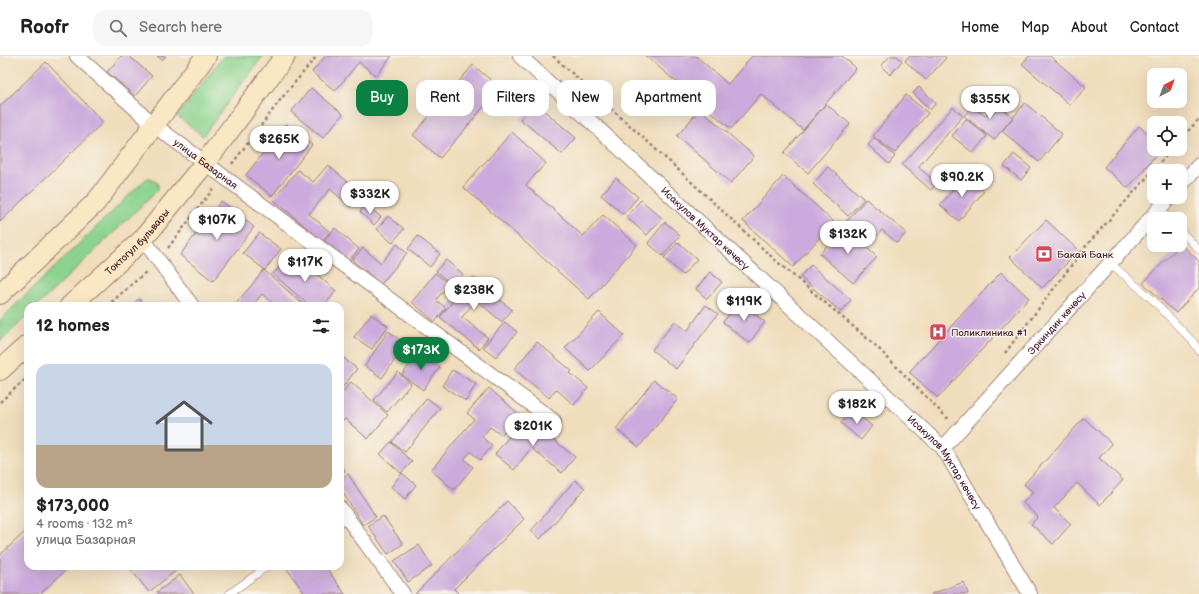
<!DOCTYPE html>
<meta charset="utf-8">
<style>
:root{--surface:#fff;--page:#f6f6f6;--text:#202124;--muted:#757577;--line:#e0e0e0;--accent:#0b8043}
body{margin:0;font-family:"Balsamiq Sans",sans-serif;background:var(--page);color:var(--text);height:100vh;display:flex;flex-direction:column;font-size:15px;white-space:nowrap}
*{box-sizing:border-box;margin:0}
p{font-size:13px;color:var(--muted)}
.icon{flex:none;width:22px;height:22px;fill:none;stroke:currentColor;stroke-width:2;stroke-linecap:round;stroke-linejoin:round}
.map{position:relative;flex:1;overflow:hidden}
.drawer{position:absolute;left:24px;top:246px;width:320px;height:268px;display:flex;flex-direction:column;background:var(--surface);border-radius:12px;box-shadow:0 4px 16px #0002}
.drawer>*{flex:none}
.guide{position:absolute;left:356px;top:24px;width:380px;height:36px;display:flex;gap:8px}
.needle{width:26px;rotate:41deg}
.buttons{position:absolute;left:1147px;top:12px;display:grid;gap:8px}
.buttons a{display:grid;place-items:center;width:40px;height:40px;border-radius:8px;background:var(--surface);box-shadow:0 4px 16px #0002;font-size:20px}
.price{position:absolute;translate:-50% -34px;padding:0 9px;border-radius:14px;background:#fff;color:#222;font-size:13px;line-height:26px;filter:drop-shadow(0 1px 2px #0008)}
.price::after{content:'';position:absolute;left:50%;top:24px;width:12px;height:9px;margin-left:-6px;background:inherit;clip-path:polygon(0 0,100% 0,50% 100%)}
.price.active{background:var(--accent);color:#fff}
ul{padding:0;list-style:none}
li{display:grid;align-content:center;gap:8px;height:212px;padding:0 12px}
li span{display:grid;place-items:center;height:124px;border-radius:12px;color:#555}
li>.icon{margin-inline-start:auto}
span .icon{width:72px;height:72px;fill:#fffc;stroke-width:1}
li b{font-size:17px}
h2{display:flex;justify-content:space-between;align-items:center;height:48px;padding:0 12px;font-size:17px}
.tag{padding:0 14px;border-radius:12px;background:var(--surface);box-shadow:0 4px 16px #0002;font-size:14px;line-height:36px}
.tag.active{background:var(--accent);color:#fff}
header{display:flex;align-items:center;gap:24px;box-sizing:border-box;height:56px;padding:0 20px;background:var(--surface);border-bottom:1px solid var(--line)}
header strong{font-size:19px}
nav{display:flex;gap:22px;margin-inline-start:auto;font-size:14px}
.search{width:280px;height:36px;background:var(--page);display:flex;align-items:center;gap:10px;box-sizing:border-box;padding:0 14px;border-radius:12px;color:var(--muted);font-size:15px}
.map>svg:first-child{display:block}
.green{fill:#8bd38e;stroke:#6a795c}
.building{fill:#cad}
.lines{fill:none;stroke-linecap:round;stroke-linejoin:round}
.lane-casing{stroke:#9d7e74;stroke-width:8}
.street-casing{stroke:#9d7e74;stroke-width:16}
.secondary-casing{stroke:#9d7e74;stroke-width:22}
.path{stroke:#9d7e74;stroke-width:2.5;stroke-dasharray:3 3;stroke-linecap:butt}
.lane{stroke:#fff;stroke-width:7}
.street{stroke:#fff;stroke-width:14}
.secondary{stroke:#fae7c3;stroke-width:20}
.labels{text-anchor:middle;stroke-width:3;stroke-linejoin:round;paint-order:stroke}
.street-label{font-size:10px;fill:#4a1f2b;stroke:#f7f3e8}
.poi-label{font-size:10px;fill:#4a1f2b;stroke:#f7f3e8;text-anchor:start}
</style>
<header>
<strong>Roofr</strong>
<div class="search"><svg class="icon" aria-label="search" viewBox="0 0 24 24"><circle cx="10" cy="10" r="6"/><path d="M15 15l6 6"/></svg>Search here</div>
<nav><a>Home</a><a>Map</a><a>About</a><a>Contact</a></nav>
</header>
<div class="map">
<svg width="1199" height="538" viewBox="0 0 1199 538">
<rect width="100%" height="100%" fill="#f7f3e8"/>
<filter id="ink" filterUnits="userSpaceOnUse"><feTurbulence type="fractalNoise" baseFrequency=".025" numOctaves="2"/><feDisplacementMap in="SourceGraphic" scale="8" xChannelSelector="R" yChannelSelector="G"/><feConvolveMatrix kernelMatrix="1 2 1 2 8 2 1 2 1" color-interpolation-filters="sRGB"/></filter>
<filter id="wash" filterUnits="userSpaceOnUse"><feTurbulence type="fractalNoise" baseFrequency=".012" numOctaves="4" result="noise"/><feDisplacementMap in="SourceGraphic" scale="16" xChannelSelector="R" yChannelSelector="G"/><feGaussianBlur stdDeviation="0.9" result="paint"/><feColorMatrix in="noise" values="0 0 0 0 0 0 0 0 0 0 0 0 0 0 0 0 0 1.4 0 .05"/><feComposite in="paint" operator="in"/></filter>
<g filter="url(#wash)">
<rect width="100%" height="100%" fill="#f0ddbc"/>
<!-- green -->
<g class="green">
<polygon points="223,0 263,0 203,80 177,60"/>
<path d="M 150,122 C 156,124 159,128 158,134 L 37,250 L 28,250 L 28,259 L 0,286 L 0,264 L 146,123 Z"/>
</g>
<g id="blocks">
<!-- building -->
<g class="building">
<polygon points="121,0 129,0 152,20 135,40 107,16"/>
<polygon points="157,0 166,0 162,4"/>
<polygon points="326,0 392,0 376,20 359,6 335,35 312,16"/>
<polygon points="646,0 696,0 728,28 752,0 842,0 856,12 803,74 761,38 731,73"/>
<polygon points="890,0 897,0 902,5 890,19 881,10"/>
<polygon points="909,0 944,0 946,2 926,24 905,5"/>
<polygon points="1029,0 1050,0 1086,31 1070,49 1022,8"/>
<polygon points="46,6 103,66 0,166 0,50"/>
<polygon points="473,9 500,32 440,102 413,79"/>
<polygon points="919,31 936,47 930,54 913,37"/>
<polygon points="311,32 343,58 323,82 291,56"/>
<polygon points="906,39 928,57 895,97 873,80"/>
<polygon points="534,46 576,82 562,98 520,63"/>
<polygon points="996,47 1013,61 994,84 964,60 972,50 985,60"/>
<polygon points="1025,47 1062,78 1039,106 1002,75"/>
<polygon points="826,48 850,68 808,117 784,97"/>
<polygon points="953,51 963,60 918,111 937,127 931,134 902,109"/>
<polygon points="700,53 754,100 731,127 677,80"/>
<polygon points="966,63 987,80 973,97 952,80"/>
<polygon points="286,68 312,89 272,140 246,119"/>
<polygon points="1139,70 1154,83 1154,93 1161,93 1128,132 1104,111"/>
<polygon points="512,76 546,107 526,129 583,180 603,159 637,189 589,243 463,131"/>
<polygon points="874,82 895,100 889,108 868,89"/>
<polygon points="1014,98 1031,112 1021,124 1004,110"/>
<polygon points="328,109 362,138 351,151 330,133 309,158 330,176 322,185 273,143 298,114 313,126"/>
<polygon points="828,111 864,143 848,160 813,128"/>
<polygon points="783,120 834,166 793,211 743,165"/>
<polygon points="965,120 984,135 959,165 940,149"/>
<polygon points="616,122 638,141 623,158 601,139"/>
<polygon points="866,143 906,177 897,187 882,174 869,188 845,167"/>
<polygon points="641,144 662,162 647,179 626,161"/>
<polygon points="221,145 254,171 213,225 180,199"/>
<polygon points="366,149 381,161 374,169 360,156"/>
<polygon points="388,160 404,173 392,187 377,173"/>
<polygon points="1046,164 1079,195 1042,232 1010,201"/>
<polygon points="665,166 680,179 663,200 648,187"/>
<polygon points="843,171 877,201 853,227 820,198"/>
<polygon points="335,172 359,193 349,205 324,184"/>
<polygon points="259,177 281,193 265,214 243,197"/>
<polygon points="418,180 440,198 430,211 408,193"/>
<polygon points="678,186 697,203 683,219 664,202"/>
<polygon points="1180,187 1199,205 1199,232 1176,257 1143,227 1180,189"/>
<polygon points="397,188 407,197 381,228 352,204 363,192 381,207"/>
<polygon points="289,200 310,218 312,214 336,235 324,250 310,250 273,218"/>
<polygon points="446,204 463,218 452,229 436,215"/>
<polygon points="811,209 851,244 841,256 800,221"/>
<polygon points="264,214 304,249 303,250 276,250 262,238 252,250 234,250"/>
<polygon points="710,216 722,226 707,243 696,233"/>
<polygon points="1001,216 1029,242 938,342 909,316"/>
<polygon points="435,217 449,228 436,244 446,252 435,266 412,246"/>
<polygon points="473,221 512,254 502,266 476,244 462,261 488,282 479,293 440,261"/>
<polygon points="139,243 145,250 131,250"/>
<polygon points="739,246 765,266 749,287 723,266"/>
<polygon points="706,249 718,258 676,313 652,294 675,265 687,275"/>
<polygon points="599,256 624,279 590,315 565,292"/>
<polygon points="371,258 388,270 372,293 354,281"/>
<polygon points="505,266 517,276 496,301 483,291"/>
<polygon points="388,275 406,288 382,322 365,310"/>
<polygon points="537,286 572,315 570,317 588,332 574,349 556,333 549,342 514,313"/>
<polygon points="419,296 440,311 423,334 402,319"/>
<polygon points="340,299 357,313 340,334"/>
<polygon points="452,314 476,328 466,345 442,330"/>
<polygon points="398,316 411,328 387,356 374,344"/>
<polygon points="654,324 678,343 639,391 616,373"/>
<polygon points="351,326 388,359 368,383 345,363 341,367 340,367 340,339"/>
<polygon points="489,332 519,358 501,379 490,371 482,381 492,390 480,404 471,396 464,403 473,411 454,434 431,414 474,363 467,357"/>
<polygon points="427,342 440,352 405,396 392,386"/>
<polygon points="852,354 872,370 861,384 841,367"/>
<polygon points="525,361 575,401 562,417 531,392 514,414 495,398"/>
<polygon points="1084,362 1112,388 1099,402 1123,424 1100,449 1077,427 1054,452 1071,468 1053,488 1031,468 1038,461 1023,447 1033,436 1024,428"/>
<polygon points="391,386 412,406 401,417 380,398"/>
<polygon points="340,408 345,415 340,418"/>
<polygon points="402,417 416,429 405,443 391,431"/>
<polygon points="348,418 376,461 363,469 340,432 340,423"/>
<polygon points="575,424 585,432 540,483 531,475"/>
<polygon points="507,445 524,463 454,533 459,538 415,538"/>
<polygon points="383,460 403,488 388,498 368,470"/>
<polygon points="28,473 28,510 70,510 40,538 0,538 0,499"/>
<polygon points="419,489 432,510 408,526 394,505"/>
<polygon points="128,510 176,510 178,513 149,536"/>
<polygon points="285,510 325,510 345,538 305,538"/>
<polygon points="180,519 194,538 159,538 157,536"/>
<polygon points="964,526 968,538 931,538"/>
</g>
</g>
</g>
<g filter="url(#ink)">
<use href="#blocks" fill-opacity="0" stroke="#9d7e74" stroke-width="1"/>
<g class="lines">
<defs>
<g id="lane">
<polyline points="1160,152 1170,163"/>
<polyline points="1180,174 1199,194"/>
<polyline points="1110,207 1152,243 1194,287 1199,295"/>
<polyline points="229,538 268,510"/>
</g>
<g id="street">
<path id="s1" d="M 77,0 L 154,69 L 554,365"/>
<path id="s2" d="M 520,0 L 943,392 L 1030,538"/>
<polyline points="1180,130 1199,109"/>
<polyline points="143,183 192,250"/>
<path id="s3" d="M 943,392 L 1170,141"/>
<polyline points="340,452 403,538"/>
</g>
<g id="secondary">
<polyline points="0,238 96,146 206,0"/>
<path id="s4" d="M 70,250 L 143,183 L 205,107 L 285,0"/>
<polyline points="0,314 28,289"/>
</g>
</defs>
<!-- lane casing -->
<use href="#lane" class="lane-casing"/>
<!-- street casing -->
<use href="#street" class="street-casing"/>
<!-- secondary casing -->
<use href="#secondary" class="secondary-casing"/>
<!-- path -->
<g class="path">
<polyline points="553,0 671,107 774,203 876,290 947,362 949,361"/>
<polyline points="1180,84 1199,63"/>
<polyline points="232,108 281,43 317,0"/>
<polyline points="168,192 213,133"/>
<polyline points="107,250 147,215"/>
<polyline points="1005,297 1086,190 1172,93"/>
<polyline points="0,346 28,321"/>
</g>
<!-- lane -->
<use href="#lane" class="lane"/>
<!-- street -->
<use href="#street" class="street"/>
<!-- secondary -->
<use href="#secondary" class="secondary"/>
</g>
</g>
<!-- icons -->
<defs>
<symbol id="bank-square" viewBox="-11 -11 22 22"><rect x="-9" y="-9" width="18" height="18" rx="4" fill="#d1495b" stroke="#f7f3e8"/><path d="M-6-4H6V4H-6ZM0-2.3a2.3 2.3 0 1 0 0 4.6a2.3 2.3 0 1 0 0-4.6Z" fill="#fff"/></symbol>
<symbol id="hospital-square" viewBox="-11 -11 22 22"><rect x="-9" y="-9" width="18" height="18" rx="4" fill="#d1495b" stroke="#f7f3e8"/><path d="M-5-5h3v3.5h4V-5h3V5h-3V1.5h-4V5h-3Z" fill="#fff"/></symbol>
</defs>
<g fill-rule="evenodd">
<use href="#bank-square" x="1034" y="188" width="20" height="20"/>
<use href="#hospital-square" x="928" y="266" width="20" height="20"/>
</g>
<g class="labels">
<!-- street labels -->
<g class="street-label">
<text dy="4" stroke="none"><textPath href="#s1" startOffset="168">улица Базарная</textPath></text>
<text dy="4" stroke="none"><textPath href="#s2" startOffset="253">Исакулов Муктар көчөсү</textPath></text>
<text dy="4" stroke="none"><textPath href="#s4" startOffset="93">Токтогул бульвары</textPath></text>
<text dy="4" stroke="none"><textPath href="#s3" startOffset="169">Эркиндик көчөсү</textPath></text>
<text dy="4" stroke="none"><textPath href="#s2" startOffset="589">Исакулов Муктар көчөсү</textPath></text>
</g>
<!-- poi labels -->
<g class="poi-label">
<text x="1057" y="202">Бакай Банк</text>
<text x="951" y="280">Поликлиника #1</text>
</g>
</g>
</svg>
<div class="buttons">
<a><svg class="needle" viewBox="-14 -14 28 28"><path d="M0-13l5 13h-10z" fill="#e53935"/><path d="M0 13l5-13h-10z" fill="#757577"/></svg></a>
<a><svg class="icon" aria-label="locate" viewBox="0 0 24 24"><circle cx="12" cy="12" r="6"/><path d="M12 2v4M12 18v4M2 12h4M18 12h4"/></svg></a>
<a>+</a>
<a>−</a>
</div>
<b class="price" style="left:990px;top:64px">$355K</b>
<b class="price" style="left:279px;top:104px">$265K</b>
<b class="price" style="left:962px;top:142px">$90.2K</b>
<b class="price" style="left:370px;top:159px">$332K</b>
<b class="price" style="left:217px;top:185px">$107K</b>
<b class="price" style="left:848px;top:199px">$132K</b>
<b class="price" style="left:305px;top:227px">$117K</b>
<b class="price" style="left:474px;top:255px">$238K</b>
<b class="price" style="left:744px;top:266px">$119K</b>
<b class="price active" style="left:421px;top:315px">$173K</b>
<b class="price" style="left:857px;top:369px">$182K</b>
<b class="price" style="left:533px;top:391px">$201K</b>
<div class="guide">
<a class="tag active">Buy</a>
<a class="tag">Rent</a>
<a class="tag">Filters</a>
<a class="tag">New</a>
<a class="tag">Apartment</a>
</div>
<section class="drawer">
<h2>12 homes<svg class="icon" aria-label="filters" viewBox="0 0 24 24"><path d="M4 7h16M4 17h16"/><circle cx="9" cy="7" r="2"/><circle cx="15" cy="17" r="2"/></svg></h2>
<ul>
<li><span style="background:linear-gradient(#c9d6e8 65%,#b9a48a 0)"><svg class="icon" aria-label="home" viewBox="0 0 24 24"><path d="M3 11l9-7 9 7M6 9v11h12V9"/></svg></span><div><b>$173,000</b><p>4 rooms · 132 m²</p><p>улица Базарная</p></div></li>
</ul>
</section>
</div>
